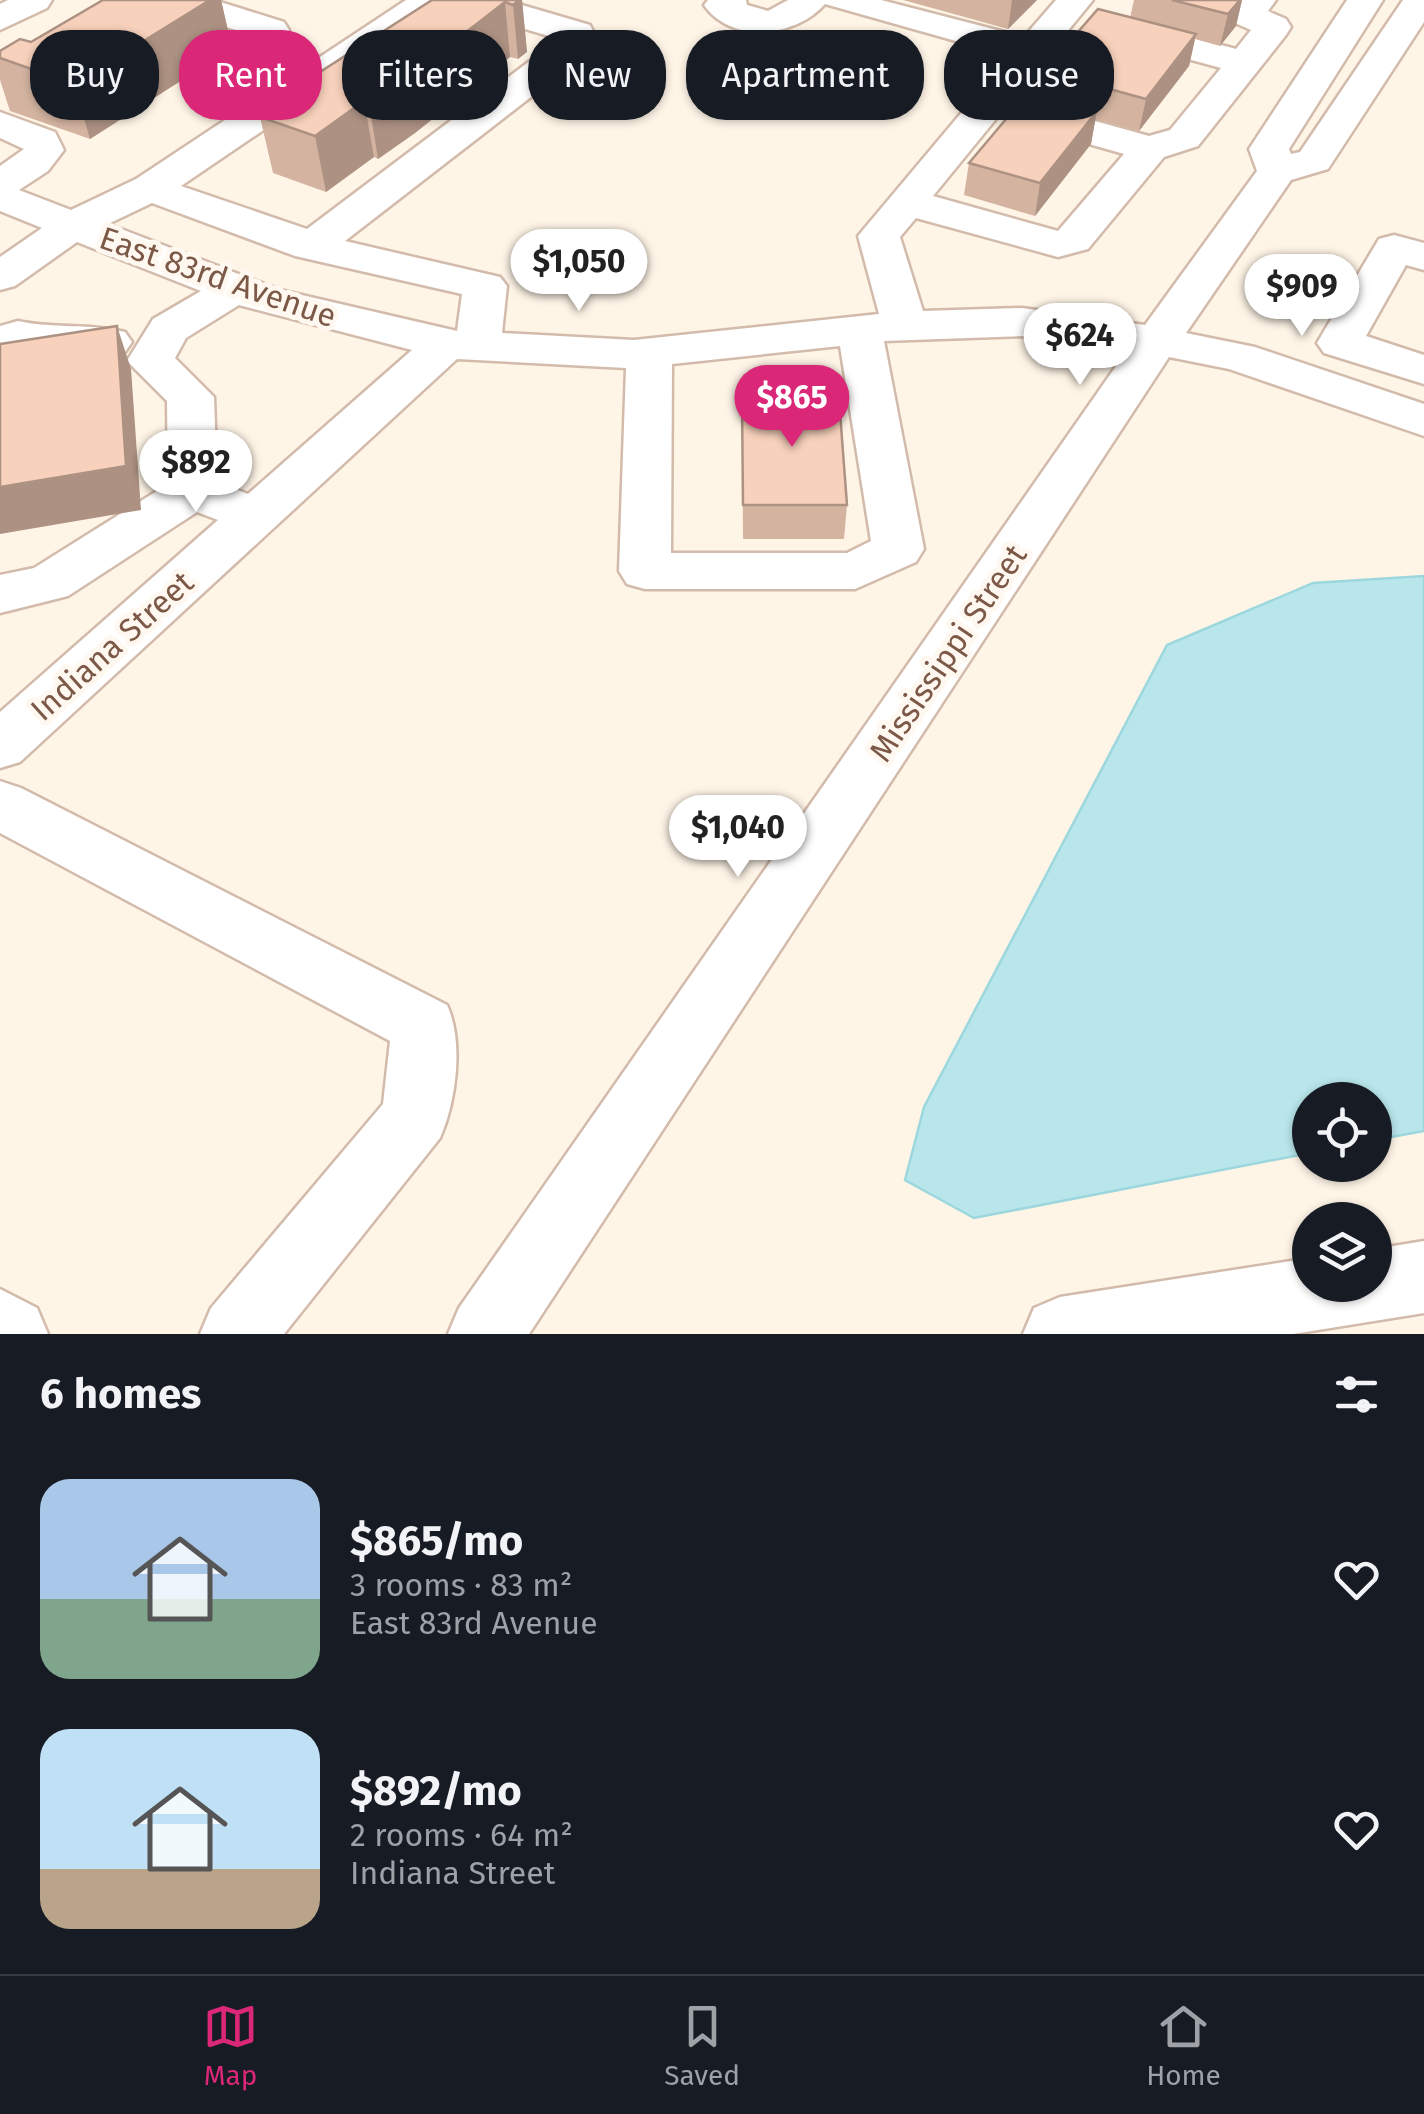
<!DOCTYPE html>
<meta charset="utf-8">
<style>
:root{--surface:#171b24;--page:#242831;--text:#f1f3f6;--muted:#9ea1a6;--line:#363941;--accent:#db2777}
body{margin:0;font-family:"Fira Sans",sans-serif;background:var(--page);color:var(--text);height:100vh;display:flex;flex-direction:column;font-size:38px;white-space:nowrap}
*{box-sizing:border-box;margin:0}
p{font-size:32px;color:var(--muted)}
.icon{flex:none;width:55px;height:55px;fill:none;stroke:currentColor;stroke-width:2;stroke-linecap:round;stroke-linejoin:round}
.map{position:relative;height:1334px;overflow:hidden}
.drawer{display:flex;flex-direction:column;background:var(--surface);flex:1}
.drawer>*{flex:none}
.guide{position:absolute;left:30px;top:30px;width:1365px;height:90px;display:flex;gap:20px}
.tools{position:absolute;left:1292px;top:1082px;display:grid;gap:20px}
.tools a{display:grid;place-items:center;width:100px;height:100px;border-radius:50%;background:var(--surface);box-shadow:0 2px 8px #0004;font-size:50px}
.price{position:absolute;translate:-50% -85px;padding:0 22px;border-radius:35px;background:#fff;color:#222;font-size:32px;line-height:65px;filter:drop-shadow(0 2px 5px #0008)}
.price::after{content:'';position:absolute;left:50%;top:60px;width:30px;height:22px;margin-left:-15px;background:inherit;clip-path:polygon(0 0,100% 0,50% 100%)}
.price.active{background:var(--accent);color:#fff}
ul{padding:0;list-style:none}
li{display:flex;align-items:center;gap:30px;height:250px;padding:0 40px}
li span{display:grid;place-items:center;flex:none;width:280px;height:200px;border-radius:30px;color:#555}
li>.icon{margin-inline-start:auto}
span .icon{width:120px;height:120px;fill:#fffc;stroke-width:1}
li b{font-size:42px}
h2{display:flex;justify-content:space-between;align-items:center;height:120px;padding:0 40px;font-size:42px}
.tag{padding:0 35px;border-radius:40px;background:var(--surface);box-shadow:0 2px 8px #0004;font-size:35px;line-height:90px}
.tag.active{background:var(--accent);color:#fff}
.dock{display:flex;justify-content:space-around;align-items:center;height:140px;border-top:2px solid var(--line);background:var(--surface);font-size:28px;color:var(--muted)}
.dock a{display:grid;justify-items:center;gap:5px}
.dock .active{color:var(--accent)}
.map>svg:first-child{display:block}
.water{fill:#b8e6eb;stroke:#9dd7de;stroke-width:2.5}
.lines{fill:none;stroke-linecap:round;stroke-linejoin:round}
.minor-casing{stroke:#d3bbab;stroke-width:5}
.minor{fill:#fff;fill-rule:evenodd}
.wall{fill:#d4b4a1}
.shaded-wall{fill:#ad9283}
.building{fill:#f7d1bb;stroke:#ad9283;stroke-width:2.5}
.labels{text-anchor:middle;stroke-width:10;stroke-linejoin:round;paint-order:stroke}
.street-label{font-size:32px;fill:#7c5847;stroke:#fff8f0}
</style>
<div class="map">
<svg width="1424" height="1334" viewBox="0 0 1424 1334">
<rect width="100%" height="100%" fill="#fff5e7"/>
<!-- water -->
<polygon class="water" points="1424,576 1424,1131 1375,1140 1375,1100 1310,1100 1310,1153 974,1218 905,1180 924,1107 1167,645 1313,583"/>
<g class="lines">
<defs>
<g id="minor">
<polygon points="8,0 52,0 47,8 0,30 0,4"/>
<polygon points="160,0 214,0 284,22 289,30 284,38 271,41 165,8"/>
<path d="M 406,0 L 448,0 L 443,8 L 181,186 L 307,229 L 559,39 L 454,8 L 449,0 L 505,0 L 590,25 L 598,41 L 593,49 L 345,241 L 500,277 L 507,286 L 502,333 L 634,340 L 879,314 L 858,236 L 1009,56 L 825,4 C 796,37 732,45 704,5 L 708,0 L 746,0 L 747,5 L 768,11 L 788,0 L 881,0 L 1024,37 L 1056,0 L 1093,0 L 933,196 L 1058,231 L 1124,154 L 1023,125 L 1018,117 L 1023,109 L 1037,105 L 1149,136 L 1170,130 L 1221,68 L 1107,37 L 1102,29 L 1107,21 L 1120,18 L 1236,49 L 1251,30 L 1235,23 L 1230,15 L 1240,0 L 1276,0 L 1268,11 L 1286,19 L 1291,27 L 1286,35 L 1198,146 L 1164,157 L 1088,249 L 1058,257 L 916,218 L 900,237 L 923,311 L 1022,308 L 1145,325 L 1257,171 L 1249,149 L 1347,0 L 1383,0 L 1289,149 L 1291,154 L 1300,152 L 1403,0 L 1424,0 L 1424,22 L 1328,169 L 1291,180 L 1186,333 L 1255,347 L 1424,404 L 1424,436 L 1229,369 L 1169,357 L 529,1334 L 448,1334 L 459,1308 L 1128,349 L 1022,336 L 884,341 L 924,549 L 916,562 L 855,589 L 645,589 L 627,584 L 619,571 L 626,368 L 457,359 L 20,762 L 0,768 L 0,712 L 218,520 L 197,512 L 68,596 L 0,613 L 0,575 L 34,568 L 168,484 L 167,401 L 127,361 L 153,319 L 201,291 L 77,242 L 15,286 L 0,290 L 0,257 L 42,228 L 0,211 L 0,166 L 24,149 L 0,138 L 0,112 L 55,132 L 64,150 L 48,171 L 19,190 L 71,210 L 136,179 ZM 152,203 L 295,256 L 462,294 L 457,331 L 280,290 L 108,224 ZM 239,305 L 412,350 L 248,494 L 217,482 L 214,397 L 175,358 L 186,338 ZM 840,346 L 871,541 L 847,553 L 671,553 L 672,364 Z"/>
<polygon points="1394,235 1424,243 1424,270 1406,265 1366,336 1424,355 1424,384 1324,353 1317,343 1379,239"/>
<path d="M 18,321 C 54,329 90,323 125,332 L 132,342 L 125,352 C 83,363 40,346 0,356 L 0,326 Z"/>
<path d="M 0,781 L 21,788 L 447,1005 C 464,1042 456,1102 440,1138 L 284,1334 L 200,1334 L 211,1308 L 383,1104 L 390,1041 L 0,833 Z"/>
<polygon points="1424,1241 1424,1313 1293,1334 1023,1334 1034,1308 1060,1297 1310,1258 1310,1285 1375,1285 1375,1249"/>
<polygon points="0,1289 37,1308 48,1334 0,1334"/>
</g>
</defs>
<!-- minor casing -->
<use href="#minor" class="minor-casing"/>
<!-- minor -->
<use href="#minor" class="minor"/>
</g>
<!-- wall -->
<g class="wall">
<polygon points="103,0 221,0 232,48 90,139 10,111 0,80 0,51 31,42"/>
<polygon points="432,0 522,0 527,52 518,59 510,57 415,133 378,159 374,157 326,192 273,173 260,117 307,86 306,81"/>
<polygon points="903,0 1037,0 1008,29"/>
<polygon points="1134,0 1242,0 1236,26 1220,46 1195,39 1189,66 1139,131 1095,119 1091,144 1035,216 964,195 969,163 1040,96 1044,71 1130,18"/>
<polygon points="742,399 804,399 847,505 844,539 743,539"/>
</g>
<!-- shaded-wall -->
<g class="shaded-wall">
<polygon points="210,0 221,0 232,48 90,139 74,84"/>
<polygon points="519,0 522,0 527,52 518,59 513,5"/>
<polygon points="1012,0 1037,0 1008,29"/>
<polygon points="1240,0 1242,0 1236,26 1220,46 1228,14"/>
<polygon points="505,2 510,57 415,133 378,159 369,103"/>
<polygon points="1196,34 1189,66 1139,131 1146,99"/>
<polygon points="364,101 374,157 326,192 315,136"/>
<polygon points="1097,111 1091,144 1035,216 1040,183"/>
<polygon points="117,326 131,369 141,510 0,534 0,487"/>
</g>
<!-- building -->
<g class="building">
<polygon points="103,0 210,0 74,84 0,58 0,51 20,39 31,42"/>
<polygon points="432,0 519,0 513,5 505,2 407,78 369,103 364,101 315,136 260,117 311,83 306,81"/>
<polygon points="1172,0 1240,0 1228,14"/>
<polygon points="1098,9 1196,34 1146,99 1044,71"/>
<polygon points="1028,93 1097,111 1040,183 969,163"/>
<polygon points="117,326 126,466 0,487 0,344"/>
<polygon points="760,389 804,389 804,399 839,399 847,505 743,505 742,399 761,399"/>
</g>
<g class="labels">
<!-- street labels -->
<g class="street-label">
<text transform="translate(218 277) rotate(19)" y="11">East 83rd Avenue</text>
<text transform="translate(112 646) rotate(-42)" y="11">Indiana Street</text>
<text transform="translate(948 653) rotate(-56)" y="11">Mississippi Street</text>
</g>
</g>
</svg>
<div class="tools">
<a><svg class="icon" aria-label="locate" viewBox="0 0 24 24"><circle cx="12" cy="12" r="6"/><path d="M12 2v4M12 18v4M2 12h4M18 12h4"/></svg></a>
<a><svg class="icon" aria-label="layers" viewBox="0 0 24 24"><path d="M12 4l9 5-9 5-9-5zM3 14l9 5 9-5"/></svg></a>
</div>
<b class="price" style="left:579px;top:314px">$1,050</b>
<b class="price" style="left:1302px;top:339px">$909</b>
<b class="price" style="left:1080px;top:388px">$624</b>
<b class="price active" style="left:792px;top:450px">$865</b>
<b class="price" style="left:196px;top:515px">$892</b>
<b class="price" style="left:738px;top:880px">$1,040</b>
<div class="guide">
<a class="tag">Buy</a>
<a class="tag active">Rent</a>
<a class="tag">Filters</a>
<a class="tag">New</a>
<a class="tag">Apartment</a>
<a class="tag">House</a>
</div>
</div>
<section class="drawer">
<h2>6 homes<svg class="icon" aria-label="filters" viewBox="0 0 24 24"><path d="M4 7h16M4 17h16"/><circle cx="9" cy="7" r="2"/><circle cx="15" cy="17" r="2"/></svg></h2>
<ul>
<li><span style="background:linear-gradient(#a9c7e8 60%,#7fa58c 0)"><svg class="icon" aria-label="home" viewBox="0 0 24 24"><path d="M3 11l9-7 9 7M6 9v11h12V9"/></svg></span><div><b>$865/mo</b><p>3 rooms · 83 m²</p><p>East 83rd Avenue</p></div><svg class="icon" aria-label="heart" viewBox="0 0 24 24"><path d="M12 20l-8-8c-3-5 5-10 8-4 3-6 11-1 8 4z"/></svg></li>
<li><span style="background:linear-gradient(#bfe0f5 70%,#b9a48a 0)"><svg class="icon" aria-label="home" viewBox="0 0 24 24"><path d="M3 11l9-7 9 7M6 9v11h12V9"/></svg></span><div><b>$892/mo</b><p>2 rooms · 64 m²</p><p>Indiana Street</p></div><svg class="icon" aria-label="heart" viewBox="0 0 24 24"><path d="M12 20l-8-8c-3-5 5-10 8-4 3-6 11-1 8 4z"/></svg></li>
</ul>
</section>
<nav class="dock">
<a class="active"><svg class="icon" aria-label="map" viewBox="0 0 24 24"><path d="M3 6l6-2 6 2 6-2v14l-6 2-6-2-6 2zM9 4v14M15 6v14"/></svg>Map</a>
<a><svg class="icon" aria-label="saved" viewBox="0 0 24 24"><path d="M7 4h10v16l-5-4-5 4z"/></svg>Saved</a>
<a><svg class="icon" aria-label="home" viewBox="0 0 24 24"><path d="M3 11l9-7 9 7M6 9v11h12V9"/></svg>Home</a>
</nav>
